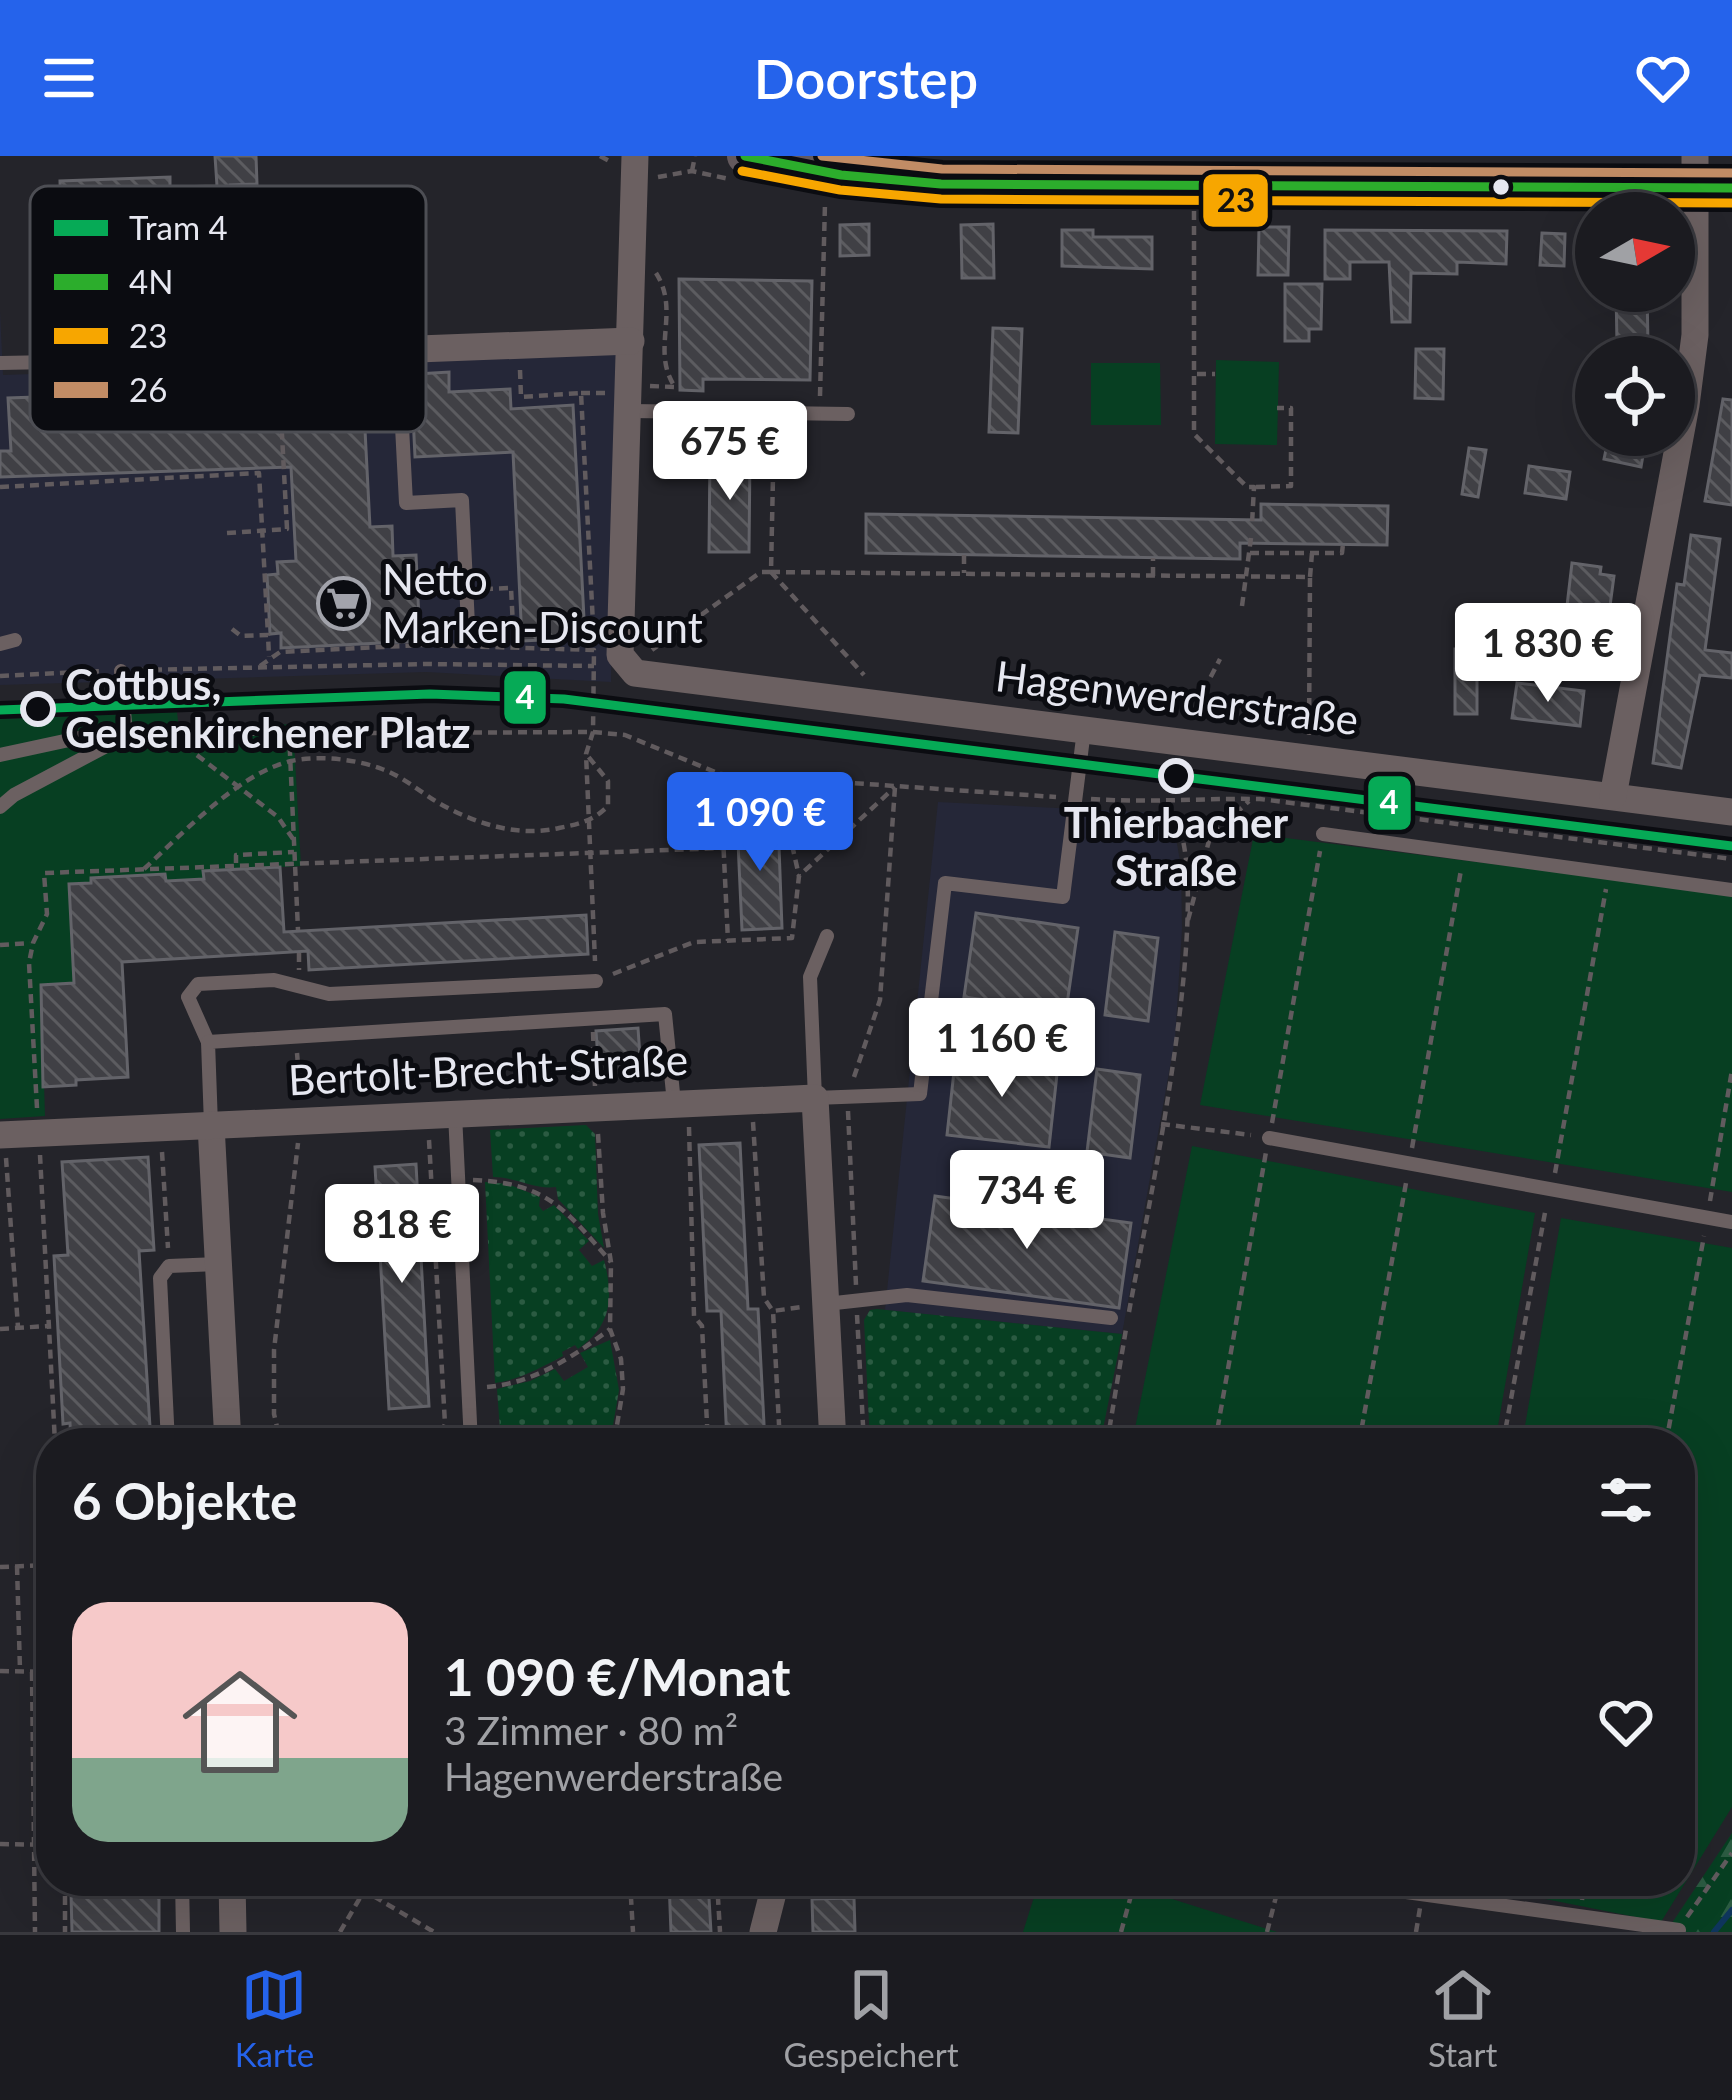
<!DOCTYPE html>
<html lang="de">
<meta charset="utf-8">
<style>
:root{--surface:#1b1b20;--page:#242429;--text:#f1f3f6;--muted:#a0a1a5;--line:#39393e;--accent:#2563eb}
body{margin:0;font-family:Lato,sans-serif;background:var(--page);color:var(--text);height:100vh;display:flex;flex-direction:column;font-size:45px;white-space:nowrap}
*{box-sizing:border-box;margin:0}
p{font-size:39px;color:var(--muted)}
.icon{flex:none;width:66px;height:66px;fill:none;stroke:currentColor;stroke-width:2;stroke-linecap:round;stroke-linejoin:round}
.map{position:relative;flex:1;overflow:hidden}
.side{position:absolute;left:36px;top:1272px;width:1659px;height:468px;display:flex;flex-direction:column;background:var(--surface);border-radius:48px;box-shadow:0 12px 48px #0002,0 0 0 3px var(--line)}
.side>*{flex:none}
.needle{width:78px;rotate:81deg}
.fabs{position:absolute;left:1575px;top:36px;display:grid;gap:24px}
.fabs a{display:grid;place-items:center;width:120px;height:120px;border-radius:50%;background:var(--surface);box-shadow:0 12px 48px #0002,0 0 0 3px var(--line);font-size:60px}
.price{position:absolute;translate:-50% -102px;padding:0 27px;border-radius:12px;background:#fff;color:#222;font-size:39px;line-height:78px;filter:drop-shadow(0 3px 6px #0008)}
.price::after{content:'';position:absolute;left:50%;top:72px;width:36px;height:27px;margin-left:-18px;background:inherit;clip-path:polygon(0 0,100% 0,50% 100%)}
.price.active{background:var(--accent);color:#fff}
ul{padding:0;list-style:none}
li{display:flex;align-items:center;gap:36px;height:300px;padding:0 36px}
li span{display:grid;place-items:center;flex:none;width:336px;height:240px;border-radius:36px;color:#555}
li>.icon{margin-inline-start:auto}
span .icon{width:144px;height:144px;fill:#fffc;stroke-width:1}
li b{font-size:51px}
h2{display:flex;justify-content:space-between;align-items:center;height:144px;padding:0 36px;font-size:51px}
header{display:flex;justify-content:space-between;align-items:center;height:156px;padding:0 36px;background:var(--accent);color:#fff;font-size:54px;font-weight:600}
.menu{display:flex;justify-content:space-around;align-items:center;height:168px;border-top:3px solid var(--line);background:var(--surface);font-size:33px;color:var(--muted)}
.menu a{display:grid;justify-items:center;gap:6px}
.menu .active{color:var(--accent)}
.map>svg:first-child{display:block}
.built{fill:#252738}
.grass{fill:url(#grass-dots)}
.forest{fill:url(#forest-firs)}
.green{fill:#073f22}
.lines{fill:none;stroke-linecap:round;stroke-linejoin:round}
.stream{stroke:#0e355c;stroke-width:6}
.building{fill:url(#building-back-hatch);stroke:#636369;stroke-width:3}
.path{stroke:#615b5e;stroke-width:4.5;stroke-dasharray:9 6;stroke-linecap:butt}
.service{stroke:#6b6061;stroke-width:14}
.minor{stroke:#6b6061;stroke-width:27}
.secondary{stroke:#63595d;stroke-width:36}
.bus-1-casing{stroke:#0b0c11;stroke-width:18}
.bus-2-casing{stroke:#0b0c11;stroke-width:18}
.bus-3-casing{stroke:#0b0c11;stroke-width:18}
.bus-1{stroke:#2cad2c;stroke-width:9}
.bus-2{stroke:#f7a600;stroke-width:9}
.bus-3{stroke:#c18c65;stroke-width:9}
.tram-1-casing{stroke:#0b0c11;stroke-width:18}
.tram-1{stroke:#06aa56;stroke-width:9}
.bus-dot{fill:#e6e7f0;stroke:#0b0c11;stroke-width:4.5}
.stop-dot{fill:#0b0c11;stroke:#e6e7f0;stroke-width:6}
.labels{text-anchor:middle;stroke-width:10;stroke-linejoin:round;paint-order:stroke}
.poi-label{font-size:42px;fill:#e6e7f0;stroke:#0b0c11;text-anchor:start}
.stop-label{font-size:42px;font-weight:bold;fill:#e6e7f0;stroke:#0b0c11;text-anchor:start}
.street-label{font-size:42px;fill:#e6e7f0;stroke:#0b0c11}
.key{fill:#0b0c11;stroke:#4d4e54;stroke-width:3}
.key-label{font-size:33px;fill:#e6e7f0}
.line-badge{stroke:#0b0c11;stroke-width:4.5}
.badge-label{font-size:33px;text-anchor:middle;font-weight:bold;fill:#fff}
.pale-badge-label{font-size:33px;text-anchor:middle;font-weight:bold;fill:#111}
</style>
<header><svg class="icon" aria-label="menu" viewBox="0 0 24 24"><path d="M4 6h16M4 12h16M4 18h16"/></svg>Doorstep<svg class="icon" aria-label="heart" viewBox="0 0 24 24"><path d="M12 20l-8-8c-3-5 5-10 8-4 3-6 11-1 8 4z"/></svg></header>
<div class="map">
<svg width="1732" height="1776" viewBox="0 0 1732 1776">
<defs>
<pattern id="grass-dots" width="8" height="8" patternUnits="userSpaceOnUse" patternTransform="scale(3)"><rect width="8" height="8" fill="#073f22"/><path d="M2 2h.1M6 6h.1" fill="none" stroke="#2b5b42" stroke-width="1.8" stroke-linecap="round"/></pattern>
<pattern id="forest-firs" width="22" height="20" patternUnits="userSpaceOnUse" patternTransform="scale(3)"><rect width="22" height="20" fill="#073f22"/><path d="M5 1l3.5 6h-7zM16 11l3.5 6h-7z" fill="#2b5b42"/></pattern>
<pattern id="building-back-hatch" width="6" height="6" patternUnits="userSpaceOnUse" patternTransform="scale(3)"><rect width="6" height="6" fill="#404045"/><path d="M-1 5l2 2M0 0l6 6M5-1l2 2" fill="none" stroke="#5c5c60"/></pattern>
</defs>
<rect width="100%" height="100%" fill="#24242a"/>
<!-- built -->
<g class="built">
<polygon points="0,155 3,219 616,198 611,526 426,516 0,529"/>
<polygon points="938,646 1159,657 1175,676 1181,711 1182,773 1175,883 1122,1178 885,1154"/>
</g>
<!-- grass -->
<g class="grass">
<path d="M 586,969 L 595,978 L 598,1058 L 604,1092 L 558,1043 L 556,1031 C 535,1034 516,1021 493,1021 L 490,974 Z"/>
<path d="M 485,1026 L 508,1028 L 540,1041 L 539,1050 L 543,1055 L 554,1049 L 589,1085 L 579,1094 L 592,1110 L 604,1104 C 614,1142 611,1171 578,1193 L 575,1189 L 562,1196 L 563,1200 C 542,1211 519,1224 495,1227 Z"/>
<polygon points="877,1153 1122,1178 1101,1283 1098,1287 870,1287 864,1164 870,1154"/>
<polygon points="610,1184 619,1234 610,1287 501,1287 497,1233 530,1225 555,1213 564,1225 588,1211 580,1197"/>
</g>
<!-- forest -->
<polygon class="forest" points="1732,1677 1732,1776 1666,1776"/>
<!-- green -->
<g class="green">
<polygon points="1216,204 1279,206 1277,289 1215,288"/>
<polygon points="1091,207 1160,207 1161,269 1091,269"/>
<polygon points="177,556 179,574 293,568 301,710 204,715 204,723 166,725 164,718 92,722 91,727 69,728 95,826 41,829 45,960 0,963 0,563"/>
<polygon points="1254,678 1732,738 1732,1036 1200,949"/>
<polygon points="1192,990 1535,1057 1495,1287 1132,1287"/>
<polygon points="1561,1062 1732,1092 1732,1651 1661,1766 1454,1725 1680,1725 1680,1287 1522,1287"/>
<polygon points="1039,1725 1115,1725 1277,1776 1023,1776"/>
</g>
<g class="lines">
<!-- stream -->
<polyline class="stream" points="1714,1776 1732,1754"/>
</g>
<!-- building -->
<g class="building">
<polygon points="215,0 256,0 257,28 230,29 234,126 193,128 191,60 61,66 60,25 170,21 170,31 217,30"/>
<polygon points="869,68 869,99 840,100 840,69"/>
<polygon points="993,68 994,122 962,122 961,69"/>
<polygon points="1259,71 1289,71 1288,119 1258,119"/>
<polygon points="1062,74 1093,74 1093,81 1152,81 1152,113 1062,110"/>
<polygon points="1325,74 1507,75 1506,108 1457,106 1457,118 1411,117 1410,166 1392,166 1389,106 1350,106 1350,123 1325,123"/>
<polygon points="1542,77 1565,78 1564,110 1540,109"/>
<polygon points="679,123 812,125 810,224 703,223 703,235 680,234"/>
<polygon points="1285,128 1322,128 1321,173 1309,173 1309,185 1285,185"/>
<polygon points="1616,135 1647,135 1648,188 1617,188"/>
<polygon points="993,172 1022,173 1018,277 989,276"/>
<polygon points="1416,193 1444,193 1443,243 1415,242"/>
<polygon points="449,216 449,236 510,233 511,253 573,249 585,482 522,485 513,296 415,301 412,238 418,238 417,218"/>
<polygon points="278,233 278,240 363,235 370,371 392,370 393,400 416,399 420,485 281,492 281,477 270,478 267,419 278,418 277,406 296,405 291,311 0,321 0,295 11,295 8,242"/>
<polygon points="1723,243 1732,244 1732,349 1705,345"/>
<polygon points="1609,279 1646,282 1641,311 1604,303"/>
<polygon points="1469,292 1486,294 1478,341 1462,338"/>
<polygon points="710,298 750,298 749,396 709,396"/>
<polygon points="1529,310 1570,316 1566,343 1525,337"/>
<polygon points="1261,348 1388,350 1387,389 1240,387 1240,403 866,397 866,358 1261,364"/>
<polygon points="1691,379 1720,383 1705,494 1732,497 1732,522 1700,519 1681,612 1653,607 1677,428 1684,429"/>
<polygon points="1572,407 1601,411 1600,418 1614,420 1610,450 1596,448 1595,453 1567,450"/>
<rect x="1455" y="493" width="22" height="65"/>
<polygon points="1517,527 1584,535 1580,570 1512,562"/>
<polygon points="778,663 782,772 742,774 737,664"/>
<polygon points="280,711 284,776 586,759 588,798 309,814 308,795 122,806 128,921 76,924 76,929 43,931 41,829 74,827 69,728 91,727 91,722 165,718 166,725 204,723 203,715"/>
<polygon points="976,757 1078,772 1066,855 964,841"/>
<polygon points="1115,776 1158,782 1148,865 1105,859"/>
<polygon points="638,872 641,915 599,918 596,875"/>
<polygon points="956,897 1058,909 1049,991 947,979"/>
<polygon points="1097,913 1140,919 1130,1002 1087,996"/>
<polygon points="740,987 748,1153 758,1153 765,1287 727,1287 721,1155 707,1155 699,989"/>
<polygon points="148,1001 154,1094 139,1095 151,1287 71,1287 70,1267 63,1268 54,1100 68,1099 62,1006"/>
<polygon points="416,1008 429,1250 389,1253 375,1011"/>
<polygon points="935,1040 1131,1067 1119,1152 923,1125"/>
<polygon points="78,1725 159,1725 159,1776 72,1776 71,1737 78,1737"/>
<polygon points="669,1725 708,1725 711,1776 671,1776"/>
<polygon points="854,1742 855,1776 813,1776 812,1743"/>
</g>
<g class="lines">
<!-- path -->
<g class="path">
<polyline points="600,0 613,7"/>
<polyline points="692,15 695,0"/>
<polyline points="658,21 692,15 729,23"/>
<polyline points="1194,55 1194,278 1247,331 1254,331 1252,368"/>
<path d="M 656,117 C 681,156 650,194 675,231"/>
<polyline points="520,214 521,241 581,237 594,487"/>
<polyline points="1197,218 1215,218"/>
<polyline points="650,230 674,231"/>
<polyline points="581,237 605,237"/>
<polyline points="820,240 825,47"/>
<polyline points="0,331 259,317 268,479"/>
<polyline points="1256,331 1291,330 1291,252 1277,252"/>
<polyline points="227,377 287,373 279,222"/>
<polyline points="1250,397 1342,397 1343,388"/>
<polyline points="964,399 964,417"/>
<polyline points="771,416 1310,421 1309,579"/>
<polyline points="771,416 864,519"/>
<polyline points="1153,420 1153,402"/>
<polyline points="1310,421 1312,397"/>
<polyline points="484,433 511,432 514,489"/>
<polyline points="1242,450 1251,382"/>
<polyline points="232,473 241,480 268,479 269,501"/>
<polyline points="652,494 761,416 771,416 774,272"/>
<polyline points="260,510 280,496 423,489 594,494 593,576 586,598 595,805"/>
<polyline points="138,514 426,508 594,510"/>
<polyline points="0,520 102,515"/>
<polyline points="1190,561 1220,503"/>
<polyline points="289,576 298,774"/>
<polyline points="188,578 593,576 625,579 720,618 1056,641"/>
<polyline points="185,590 278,661 293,683"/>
<polyline points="720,618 728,785"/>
<polyline points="762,621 788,671 799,720"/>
<path d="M 1091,643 C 1148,647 1203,642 1260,643 L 1732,703"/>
<polyline points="236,707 236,699 294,696"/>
<path d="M 144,713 C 182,678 239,617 291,605 C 319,599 355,603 382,613 C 406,622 422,638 444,650 C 480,669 519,681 559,672 C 579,668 593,665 608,650 L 608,625 L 587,599"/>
<polyline points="1188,764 1210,681 1249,645"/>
<polyline points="0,789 30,787"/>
<polyline points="299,797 299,814"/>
<polyline points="613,818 694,786 792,782 799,720 895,631"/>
<polyline points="593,876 595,931"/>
<polyline points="297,897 300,933"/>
<polyline points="854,921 880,844 895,631"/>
<polyline points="37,952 29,807 33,787 47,758 44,717 723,692"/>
<polyline points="848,955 856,1129"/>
<polyline points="753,966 764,1142 773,1155"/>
<polyline points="1272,967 1320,695"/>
<polyline points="1161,968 1251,979"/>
<polyline points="689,971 694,1160 702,1170 708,1287"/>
<polyline points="598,978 603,1057 611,1106 610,1173 621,1203 623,1233 614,1287"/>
<polyline points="429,984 445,1268 437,1287"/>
<polyline points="1412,992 1461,714"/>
<polyline points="162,996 168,1092"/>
<polyline points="40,999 55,1287"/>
<polyline points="6,1002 18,1171"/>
<polyline points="1555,1017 1606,733"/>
<path d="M 473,1024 C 547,1027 565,1053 611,1106"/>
<polyline points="1710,1045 1732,914"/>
<path d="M 1129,1156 C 1145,1066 1219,727 1173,658 C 1170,655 1162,650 1158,647"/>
<polyline points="857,1159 864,1287"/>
<polyline points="0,1173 48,1170"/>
<path d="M 487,1231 C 534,1227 573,1201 610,1173"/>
<polyline points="290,1287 277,1271 274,1258 274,1194 298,987"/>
<polyline points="780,1287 773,1155 802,1151"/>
<polyline points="1107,1287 1126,1173"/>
<polyline points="1215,1287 1266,996"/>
<polyline points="1359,1287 1406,1027"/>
<polyline points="1503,1287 1546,1051"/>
<polyline points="1666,1287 1704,1080"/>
<polyline points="17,1410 20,1514"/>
<polyline points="0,1411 51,1409"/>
<polyline points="0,1515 51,1516"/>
<polyline points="32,1516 35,1776"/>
<polyline points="0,1688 51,1689"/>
<polyline points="65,1725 65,1776"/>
<polyline points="348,1725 434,1776"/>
<polyline points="630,1725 633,1776"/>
<polyline points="717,1725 720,1776"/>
<polyline points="1582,1744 1585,1725"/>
<polyline points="1687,1761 1732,1697"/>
<polyline points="340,1776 364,1735 375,1725"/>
<polyline points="1121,1776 1135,1725"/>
<polyline points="1267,1776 1280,1725"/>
<polyline points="1416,1776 1420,1752"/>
</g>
<!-- service -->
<g class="service">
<polyline points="398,194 406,347 462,344 468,469"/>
<polyline points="0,207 105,205"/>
<polyline points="630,255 848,258"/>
<polyline points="0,488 15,484"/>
<polyline points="121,515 126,580"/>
<polyline points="0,599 97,578 171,578"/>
<polyline points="0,651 14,639 125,580"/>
<polyline points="1323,678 1732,734"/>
<polyline points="827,780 810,821 815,942 920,938 945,727 1063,741 1084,574"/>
<polyline points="208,886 188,841 198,828 274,824 329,838 596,825"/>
<polyline points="455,958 471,1287"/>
<polyline points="211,969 208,886 665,858 674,947"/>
<polyline points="1269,982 1732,1066"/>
<polyline points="826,1148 907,1139 1111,1162"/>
<polyline points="168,1287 160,1122 169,1110 218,1108"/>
<polyline points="182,1725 183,1776"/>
<polyline points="1327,1725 1679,1774"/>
</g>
<!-- minor -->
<g class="minor">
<polyline points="635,0 620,499 635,517 1732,656"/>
<polyline points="105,205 631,185"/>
<polyline points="1613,640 1686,249 1695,179 1695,0"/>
<polyline points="211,969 228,1287"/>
<polyline points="0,979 815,942 833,1287"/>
<polyline points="232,1725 233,1776"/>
<polyline points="763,1776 776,1725"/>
</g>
<!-- secondary -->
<polyline class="secondary" points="745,0 841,19 941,28 1732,32"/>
<defs>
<polyline id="bus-1" points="745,0 841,19 941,28 1732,32"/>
<polyline id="bus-2" points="742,15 840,34 941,43 1732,47"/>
<polyline id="bus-3" points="822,0 942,13 1732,17"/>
</defs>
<!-- bus-1 casing -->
<use href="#bus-1" class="bus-1-casing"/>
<!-- bus-2 casing -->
<use href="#bus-2" class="bus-2-casing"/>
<!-- bus-3 casing -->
<use href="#bus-3" class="bus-3-casing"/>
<!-- bus-1 -->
<use href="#bus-1" class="bus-1"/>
<!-- bus-2 -->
<use href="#bus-2" class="bus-2"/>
<!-- bus-3 -->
<use href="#bus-3" class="bus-3"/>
<defs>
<polyline id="tram-1" points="0,554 430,538 564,543 1732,690"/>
</defs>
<!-- tram-1 casing -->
<use href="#tram-1" class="tram-1-casing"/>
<!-- tram-1 -->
<use href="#tram-1" class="tram-1"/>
</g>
<!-- icons -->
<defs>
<symbol id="supermarket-ring" viewBox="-11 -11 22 22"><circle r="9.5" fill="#0b0c11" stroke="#a2a3ab" stroke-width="1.5"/><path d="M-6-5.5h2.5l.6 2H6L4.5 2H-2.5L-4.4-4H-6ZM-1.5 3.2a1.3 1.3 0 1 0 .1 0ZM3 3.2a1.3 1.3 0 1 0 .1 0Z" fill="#a2a3ab"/></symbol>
</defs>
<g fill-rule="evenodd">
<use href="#supermarket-ring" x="314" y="418" width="59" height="59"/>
</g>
<!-- markers -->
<circle class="bus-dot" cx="1501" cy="31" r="10"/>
<g class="stop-dot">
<circle cx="38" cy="553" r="15"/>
<circle cx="1176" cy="620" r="15"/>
</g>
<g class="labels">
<!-- poi labels -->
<g class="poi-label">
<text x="382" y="439">Netto<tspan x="382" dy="48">Marken-Discount</tspan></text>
</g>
<!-- stop labels -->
<g class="stop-label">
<text x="65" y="544">Cottbus,<tspan x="65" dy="48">Gelsenkirchener Platz</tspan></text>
<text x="1176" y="682" text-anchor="middle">Thierbacher<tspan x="1176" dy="48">Straße</tspan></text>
</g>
<!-- street labels -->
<g class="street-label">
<text transform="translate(1177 542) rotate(7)" y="15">Hagenwerderstraße</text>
<text transform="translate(488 914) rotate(-3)" y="15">Bertolt-Brecht-Straße</text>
</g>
</g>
<!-- legend -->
<rect x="30" y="30" width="396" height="246" rx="18" class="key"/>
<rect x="54" y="64" width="54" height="16" fill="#06aa56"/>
<rect x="54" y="118" width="54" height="16" fill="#2cad2c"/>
<rect x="54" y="172" width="54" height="16" fill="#f7a600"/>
<rect x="54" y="226" width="54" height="16" fill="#c18c65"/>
<g class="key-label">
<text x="129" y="84">Tram 4</text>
<text x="129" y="138">4N</text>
<text x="129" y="192">23</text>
<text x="129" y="246">26</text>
</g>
<g class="line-badge">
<rect x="1201" y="16" width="69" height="57" rx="12" fill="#f7a600"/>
<rect x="502" y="513" width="46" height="57" rx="12" fill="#06aa56"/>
<rect x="1366" y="618" width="47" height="58" rx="12" fill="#06aa56"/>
</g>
<g class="badge-label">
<text x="525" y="553">4</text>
<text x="1389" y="658">4</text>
</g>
<g class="pale-badge-label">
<text x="1236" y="56">23</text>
</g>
</svg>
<div class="fabs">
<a><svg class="needle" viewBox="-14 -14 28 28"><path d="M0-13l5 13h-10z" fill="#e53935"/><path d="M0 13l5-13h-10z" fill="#a0a1a5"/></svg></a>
<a><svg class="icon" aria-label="locate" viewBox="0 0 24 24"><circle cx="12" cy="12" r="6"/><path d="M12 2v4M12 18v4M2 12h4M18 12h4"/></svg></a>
</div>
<b class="price" style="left:730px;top:347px">675 €</b>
<b class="price" style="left:1548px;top:549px">1 830 €</b>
<b class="price active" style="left:760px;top:718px">1 090 €</b>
<b class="price" style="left:1002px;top:944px">1 160 €</b>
<b class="price" style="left:1027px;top:1096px">734 €</b>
<b class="price" style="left:402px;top:1130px">818 €</b>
<section class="side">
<h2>6 Objekte<svg class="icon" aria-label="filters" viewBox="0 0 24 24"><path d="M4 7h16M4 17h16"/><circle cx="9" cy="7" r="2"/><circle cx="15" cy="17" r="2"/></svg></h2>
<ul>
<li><span style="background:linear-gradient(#f6c9c9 65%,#7fa58c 0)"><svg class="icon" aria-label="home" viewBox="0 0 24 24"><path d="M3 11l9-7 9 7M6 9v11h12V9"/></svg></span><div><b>1 090 €/Monat</b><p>3 Zimmer · 80 m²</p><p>Hagenwerderstraße</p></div><svg class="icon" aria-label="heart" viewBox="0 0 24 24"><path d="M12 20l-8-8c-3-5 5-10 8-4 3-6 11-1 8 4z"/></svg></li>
</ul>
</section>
</div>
<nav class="menu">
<a class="active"><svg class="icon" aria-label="map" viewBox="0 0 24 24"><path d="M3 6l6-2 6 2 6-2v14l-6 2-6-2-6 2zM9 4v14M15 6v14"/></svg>Karte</a>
<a><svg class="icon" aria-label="saved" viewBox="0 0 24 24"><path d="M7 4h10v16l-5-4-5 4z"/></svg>Gespeichert</a>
<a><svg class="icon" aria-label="home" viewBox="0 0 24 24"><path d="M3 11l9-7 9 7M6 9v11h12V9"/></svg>Start</a>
</nav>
